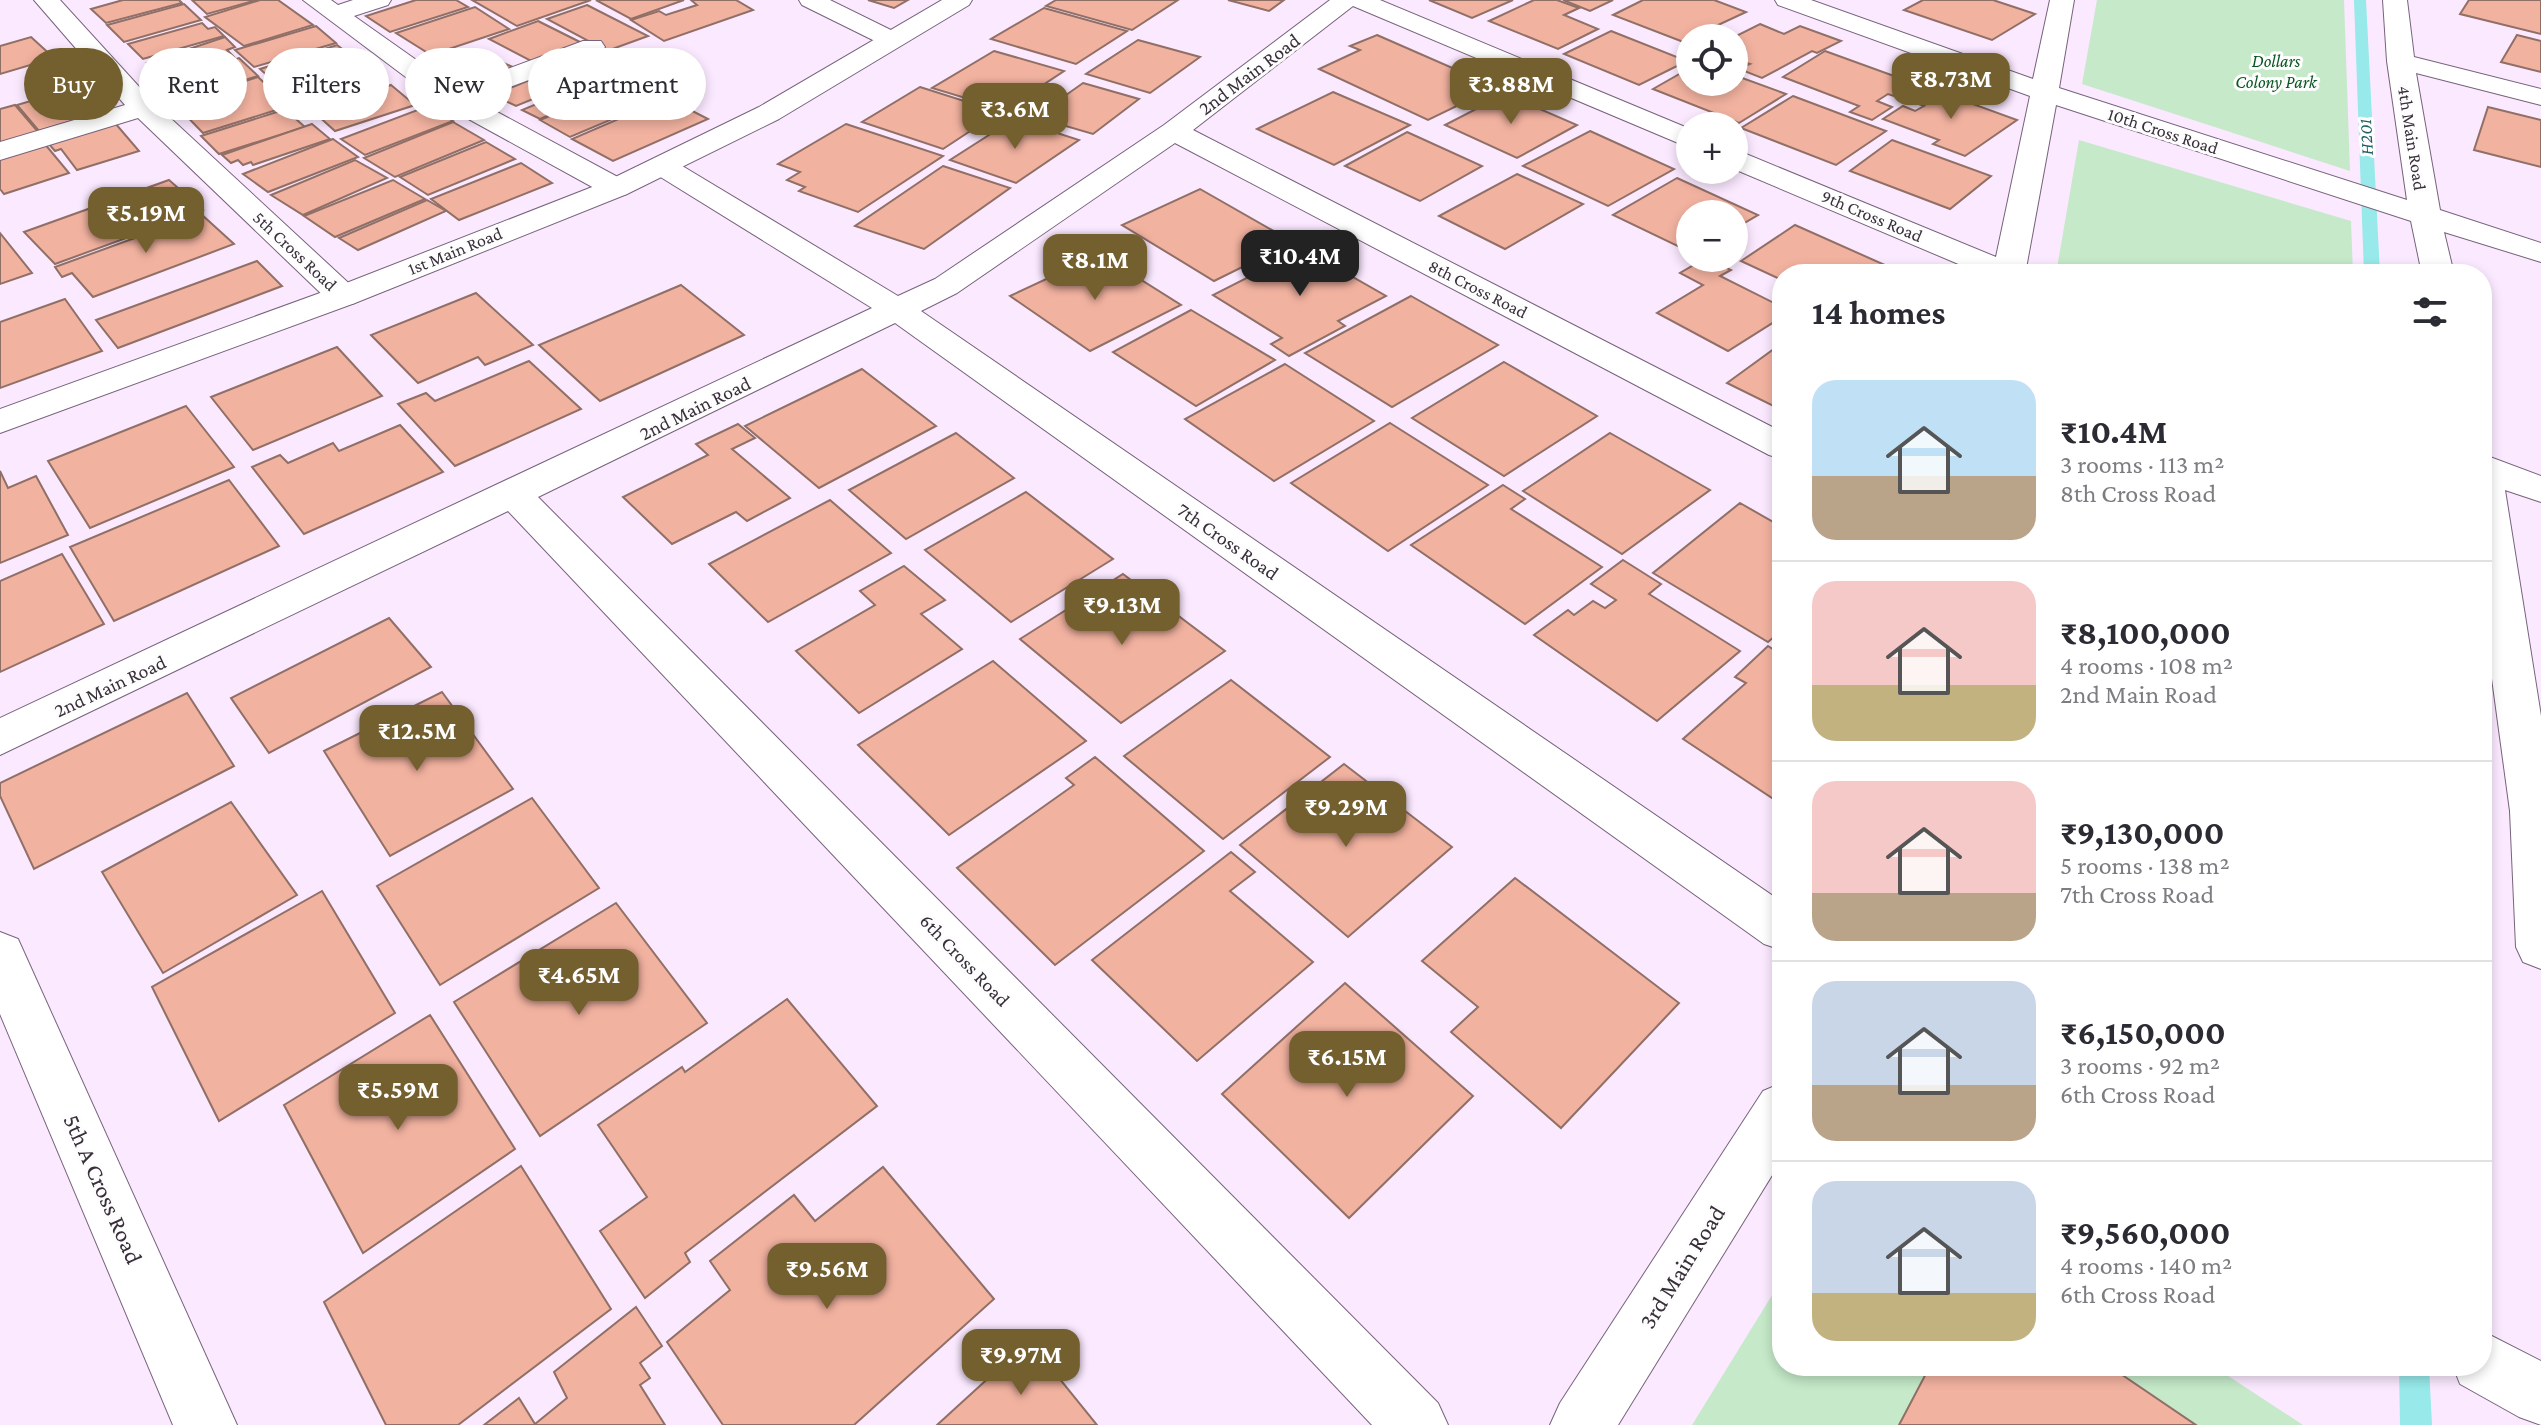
<!DOCTYPE html>
<meta charset="utf-8">
<style>
:root{--surface:#fff;--page:#f2f2f3;--text:#2b2b33;--muted:#7c7c81;--line:#e1e1e2;--accent:#745f2e}
body{margin:0;font-family:"Crimson Pro",serif;background:var(--page);color:var(--text);height:100vh;display:flex;flex-direction:column;font-size:30px;white-space:nowrap}
*{box-sizing:border-box;margin:0}
p{font-size:26px;color:var(--muted)}
.icon{flex:none;width:44px;height:44px;fill:none;stroke:currentColor;stroke-width:2;stroke-linecap:round;stroke-linejoin:round}
.map{position:relative;flex:1;overflow:hidden}
.side{position:absolute;left:1772px;top:264px;width:720px;height:1112px;display:flex;flex-direction:column;background:var(--surface);border-radius:32px;box-shadow:0 4px 12px #0003}
.side>*{flex:none}
.guide{position:absolute;left:24px;top:48px;width:760px;height:72px;display:flex;gap:16px}
.tools{position:absolute;left:1676px;top:24px;display:grid;gap:16px}
.tools a{display:grid;place-items:center;width:72px;height:72px;border-radius:50%;background:var(--surface);box-shadow:0 4px 12px #0003;font-size:40px}
.price{position:absolute;translate:-50% -68px;padding:0 18px;border-radius:16px;background:var(--accent);color:#fff;font-size:26px;line-height:52px;filter:drop-shadow(0 2px 4px #0008)}
.price::after{content:'';position:absolute;left:50%;top:48px;width:24px;height:18px;margin-left:-12px;background:inherit;clip-path:polygon(0 0,100% 0,50% 100%)}
.price.selected{background:#222;color:#fff}
ul{padding:0;list-style:none}
li{display:flex;align-items:center;gap:24px;height:200px;padding:0 40px}
li+li{border-top:2px solid var(--line)}
li span{display:grid;place-items:center;flex:none;width:224px;height:160px;border-radius:24px;color:#555}
li>.icon{margin-inline-start:auto}
span .icon{width:96px;height:96px;fill:#fffc;stroke-width:1}
li b{font-size:34px}
h2{display:flex;justify-content:space-between;align-items:center;height:96px;padding:0 40px;font-size:34px}
.pill{padding:0 28px;border-radius:36px;background:var(--surface);box-shadow:0 4px 12px #0003;font-size:28px;line-height:72px}
.pill.selected{background:var(--accent);color:#fff}
.map>svg:first-child{display:block}
.green{fill:#c5e9c9}
.lines{fill:none;stroke-linecap:round;stroke-linejoin:round}
.stream{fill:#97e9ea;fill-rule:evenodd}
.building{fill:#f2b2a0;stroke:#906f66;stroke-width:2}
.minor-casing{stroke:#77637b;stroke-width:2}
.tertiary-casing{stroke:#77637b;stroke-width:2}
.minor{fill:#fff;fill-rule:evenodd}
.tertiary{fill:#fff;fill-rule:evenodd}
.labels{text-anchor:middle;stroke-width:6;stroke-linejoin:round;paint-order:stroke}
.far-park-label{font-size:18px;font-style:italic;fill:#085621;stroke:#fdfdfd}
.far-street-label{font-size:18px;fill:#382f3a;stroke:#fdfdfd}
.far-water-label{font-size:18px;font-style:italic;fill:#1c6061;stroke:#fdfdfd}
.street-label{font-size:20px;fill:#382f3a;stroke:#fdfdfd}
.near-street-label{font-size:24px;fill:#382f3a;stroke:#fdfdfd}
</style>
<div class="map">
<svg width="2541" height="1425" viewBox="0 0 2541 1425">
<rect width="100%" height="100%" fill="#fbe9ff"/>
<!-- green -->
<g class="green">
<polygon points="2097,0 2344,0 2350,171 2082,84"/>
<polygon points="2079,140 2351,221 2353,274 2056,274"/>
<polygon points="1782,1279 1782,1366 2213,1366 2303,1425 1692,1425"/>
</g>
<g class="lines">
<!-- stream -->
<g class="stream">
<polygon points="2354,0 2366,0 2380,274 2364,274"/>
<polygon points="2399,1366 2429,1366 2432,1425 2400,1425"/>
</g>
</g>
<!-- building -->
<g class="building">
<polygon points="123,0 179,0 182,3 106,23 91,9"/>
<polygon points="192,0 257,0 207,14"/>
<polygon points="260,0 278,0 313,25 244,46 205,17"/>
<polygon points="416,0 456,0 468,7 390,32 366,16"/>
<polygon points="472,0 591,0 517,26"/>
<polygon points="596,0 684,0 631,19"/>
<polygon points="736,0 753,10 664,41 631,20 659,11 666,15 697,5 691,0"/>
<polygon points="868,0 908,0 894,8"/>
<polygon points="1056,0 1178,0 1132,30 1046,6"/>
<polygon points="1228,0 1284,0 1269,11"/>
<polygon points="1429,0 1513,0 1472,18"/>
<polygon points="1534,0 1557,0 1579,8 1564,15 1598,29 1558,49 1489,21"/>
<polygon points="1563,0 1613,0 1590,11"/>
<polygon points="1643,0 1714,0 1746,12 1690,38 1686,43 1613,15"/>
<polygon points="1923,0 1993,0 2035,14 1992,40 1904,10"/>
<polygon points="2469,0 2541,0 2541,34 2460,14"/>
<polygon points="184,4 201,20 124,42 107,25"/>
<polygon points="587,5 648,36 607,51 547,19"/>
<polygon points="475,7 509,29 431,55 396,33"/>
<polygon points="1044,8 1127,31 1076,64 991,39"/>
<polygon points="538,21 582,43 533,62 489,39"/>
<polygon points="202,23 208,29 215,27 224,36 143,59 128,44"/>
<polygon points="1760,24 1784,34 1800,26 1841,41 1817,53 1812,51 1762,78 1739,69 1750,64 1734,59 1732,38"/>
<polygon points="316,26 336,43 254,67 235,50"/>
<polygon points="1611,31 1687,61 1639,85 1564,54"/>
<polygon points="1377,35 1496,87 1428,120 1319,69 1360,50 1350,46"/>
<polygon points="2517,35 2541,41 2541,72 2501,62"/>
<polygon points="31,37 54,58 0,74 0,46"/>
<polygon points="225,37 235,47 227,50 234,57 195,68 197,70 160,80 147,63"/>
<polygon points="1138,40 1200,57 1150,93 1086,74"/>
<polygon points="337,45 358,61 279,86 260,69"/>
<polygon points="994,51 1064,71 1005,110 932,88"/>
<polygon points="1825,51 1919,85 1900,98 1888,94 1877,101 1892,107 1872,120 1850,112 1859,106 1783,77"/>
<polygon points="488,56 517,69 480,84 451,70"/>
<polygon points="586,57 616,70 562,93 555,90 516,106 493,95"/>
<polygon points="239,58 258,76 177,101 158,82"/>
<polygon points="362,62 384,78 301,105 281,88"/>
<polygon points="1690,68 1690,82 1734,82 1734,75 1786,94 1739,123 1653,89"/>
<polygon points="616,71 634,79 540,119 522,110"/>
<polygon points="258,77 289,106 203,133 174,103"/>
<polygon points="635,80 667,96 570,137 540,120"/>
<polygon points="1083,83 1139,99 1093,134 1035,117"/>
<polygon points="85,85 108,110 39,131 17,105"/>
<polygon points="391,85 415,105 335,131 306,105 364,87 371,92"/>
<polygon points="920,87 999,112 943,149 862,122"/>
<polygon points="1923,89 1940,95 1943,93 2017,120 1965,156 1933,144 1939,140 1883,119 1903,106 1915,111 1924,106 1906,99"/>
<polygon points="1333,92 1410,125 1334,165 1257,129"/>
<polygon points="1505,94 1577,125 1517,158 1445,125"/>
<polygon points="1793,96 1886,131 1836,165 1741,128"/>
<polygon points="667,98 708,119 613,161 572,139"/>
<polygon points="15,105 39,133 0,144 0,109"/>
<polygon points="296,106 307,116 297,120 305,127 219,154 201,136"/>
<polygon points="428,106 453,121 365,155 341,139"/>
<polygon points="2488,107 2541,120 2541,167 2474,150"/>
<polygon points="1014,119 1079,140 1016,183 950,160"/>
<polygon points="453,122 484,140 395,177 364,158"/>
<polygon points="115,123 139,151 77,170 61,149 55,151 48,143"/>
<polygon points="312,124 330,139 253,165 251,162 243,165 238,160 231,163 222,155"/>
<polygon points="846,124 943,156 858,212 799,191 805,187 787,180 800,172 778,164"/>
<polygon points="1590,131 1674,169 1608,206 1523,166"/>
<polygon points="1407,132 1482,166 1420,201 1345,166"/>
<polygon points="333,139 358,157 268,192 243,174"/>
<polygon points="1892,140 1991,176 1950,209 1850,171"/>
<polygon points="486,142 515,159 428,195 400,177"/>
<polygon points="44,143 69,173 4,194 0,189 0,157"/>
<polygon points="355,160 387,178 303,215 271,195"/>
<polygon points="521,163 552,183 459,220 431,199"/>
<polygon points="943,166 1010,188 924,249 855,226"/>
<polygon points="1517,174 1583,204 1505,249 1439,216"/>
<polygon points="1677,178 1758,215 1734,229 1734,214 1690,214 1690,252 1613,215"/>
<polygon points="169,180 203,210 55,264 24,232"/>
<polygon points="393,180 425,199 335,237 304,216"/>
<polygon points="1200,189 1293,242 1214,281 1122,225"/>
<polygon points="427,200 446,211 358,250 339,238"/>
<polygon points="201,214 234,244 93,297 72,273 62,277 55,267"/>
<polygon points="1795,225 1905,274 1782,274 1782,280 1741,261"/>
<polygon points="0,233 32,273 0,284"/>
<polygon points="1318,242 1333,250 1318,257 1386,296 1338,321 1345,326 1289,356 1271,344 1282,338 1213,295"/>
<polygon points="1100,254 1181,305 1090,351 1010,296"/>
<polygon points="1706,258 1731,270 1720,276 1782,307 1782,317 1728,351 1657,313 1703,285 1680,273"/>
<polygon points="257,261 282,286 118,348 96,320"/>
<polygon points="681,285 744,335 600,401 539,345"/>
<polygon points="476,293 533,345 485,365 478,357 418,383 371,335"/>
<polygon points="1411,296 1498,345 1392,407 1305,353"/>
<polygon points="65,299 102,351 0,388 0,322"/>
<polygon points="1191,310 1275,360 1196,406 1113,352"/>
<polygon points="1782,343 1782,410 1727,383"/>
<polygon points="337,347 382,396 253,450 211,397"/>
<polygon points="529,361 581,409 455,466 398,404 426,393 435,401"/>
<polygon points="1504,362 1597,416 1504,476 1412,418"/>
<polygon points="1285,364 1374,421 1274,481 1185,419"/>
<polygon points="862,369 936,426 819,488 745,426"/>
<polygon points="186,406 234,467 90,528 48,461"/>
<polygon points="1390,423 1488,485 1388,551 1291,483"/>
<polygon points="738,424 755,438 732,449 790,498 747,521 736,512 672,544 623,497 708,455 696,444"/>
<polygon points="400,425 443,472 304,534 252,467 280,455 288,463 333,443 339,451"/>
<polygon points="956,433 1014,478 906,539 849,490"/>
<polygon points="1610,433 1710,490 1622,554 1523,491"/>
<polygon points="0,471 8,488 36,476 68,535 0,563"/>
<polygon points="229,480 279,546 114,621 70,547"/>
<polygon points="1503,485 1525,499 1511,509 1602,567 1525,624 1411,545"/>
<polygon points="1026,492 1113,559 1011,622 925,550"/>
<polygon points="830,500 891,553 768,622 709,564"/>
<polygon points="1740,503 1782,527 1782,630 1768,642 1653,573"/>
<polygon points="62,554 104,624 0,672 0,581"/>
<polygon points="1623,560 1661,584 1649,594 1740,651 1657,721 1534,635 1568,610 1574,615 1593,601 1605,608 1616,600 1591,584"/>
<polygon points="904,566 945,600 921,614 962,649 859,713 796,651 875,605 860,591"/>
<polygon points="1123,574 1225,651 1121,723 1020,639"/>
<polygon points="389,618 431,667 269,753 231,698"/>
<polygon points="1768,646 1782,655 1782,791 1772,798 1683,739 1746,683 1735,677"/>
<polygon points="993,661 1086,741 949,835 858,745"/>
<polygon points="1231,680 1330,757 1223,839 1124,756"/>
<polygon points="442,692 513,789 390,856 324,751"/>
<polygon points="187,693 234,766 34,869 0,796 0,783"/>
<polygon points="1095,757 1204,851 1055,965 957,868 1074,785 1066,778"/>
<polygon points="1344,764 1452,847 1348,937 1240,845"/>
<polygon points="532,798 599,888 440,985 377,886"/>
<polygon points="231,802 297,895 163,973 102,872"/>
<polygon points="1231,852 1255,872 1230,891 1313,962 1197,1061 1092,960"/>
<polygon points="1515,878 1679,1003 1561,1128 1451,1032 1478,1007 1422,961"/>
<polygon points="322,891 395,1013 219,1121 152,987"/>
<polygon points="616,903 707,1023 540,1136 454,1002"/>
<polygon points="1345,983 1473,1096 1349,1218 1222,1094"/>
<polygon points="787,999 877,1106 685,1253 690,1262 645,1298 600,1231 647,1197 598,1125 682,1067 685,1072"/>
<polygon points="430,1015 515,1149 363,1253 284,1105"/>
<polygon points="521,1166 611,1309 458,1425 386,1425 324,1302"/>
<polygon points="883,1167 994,1299 854,1425 723,1425 667,1342 730,1290 710,1261 794,1195 815,1221"/>
<polygon points="636,1307 662,1346 640,1363 650,1378 640,1385 665,1425 484,1425 519,1398 535,1424 567,1398 554,1372"/>
<polygon points="1029,1341 1097,1425 937,1425"/>
<polygon points="1930,1366 2109,1366 2196,1425 1899,1425"/>
</g>
<g class="lines">
<defs>
<g id="minor">
<polygon points="34,0 60,0 153,102 355,289 359,296 355,303 343,306 331,303 138,118 0,160 0,142 125,105"/>
<polygon points="303,0 331,0 338,5 353,0 391,0 388,5 354,16 456,88 583,41 601,41 605,47 601,53 475,100 627,182 631,188 627,194 616,197 605,194 443,105"/>
<polygon points="799,0 830,0 901,35 905,40 901,45 883,45 802,5"/>
<polygon points="1330,0 1380,0 1690,129 1690,148 1353,6 1193,130 1782,432 1782,459 1769,455 1175,143 957,293 921,311 1782,902 1782,950 1764,944 895,323 538,497 1438,1403 1448,1425 1372,1425 508,511 0,755 0,718 872,308 654,173 649,167 654,161 664,158 674,161 898,296 935,279 1164,125"/>
<polygon points="1775,0 1811,0 2033,79 2050,0 2074,0 2059,88 2407,200 2387,61 2383,0 2407,0 2414,57 2541,89 2541,105 2416,73 2440,210 2541,243 2541,262 2444,232 2454,274 2422,274 2411,221 2056,105 2025,274 1982,274 1734,169 1734,149 1996,257 2030,96 1778,5"/>
<polygon points="2482,454 2541,476 2541,502 2505,490 2541,716 2541,969 2523,962 2516,947 2510,811 2482,605"/>
<polygon points="0,932 18,939 237,1425 173,1425 0,1014"/>
<polygon points="1782,1083 1782,1159 1618,1425 1550,1425 1560,1403 1763,1091"/>
<polygon points="2482,1331 2541,1361 2541,1425 2519,1417 2460,1384 2453,1366 2482,1366"/>
</g>
<polygon id="tertiary" points="942,0 972,0 969,5 779,119 627,194 355,303 0,433 0,409 331,289 605,182 759,107"/>
</defs>
<!-- minor casing -->
<use href="#minor" class="minor-casing"/>
<!-- tertiary casing -->
<use href="#tertiary" class="tertiary-casing"/>
<!-- minor -->
<use href="#minor" class="minor"/>
<!-- tertiary -->
<use href="#tertiary" class="tertiary"/>
</g>
<g class="labels">
<!-- far-park labels -->
<g class="far-park-label">
<text x="2276" y="67">Dollars<tspan x="2276" dy="21">Colony Park</tspan></text>
</g>
<!-- far-street labels -->
<g class="far-street-label">
<text transform="translate(2163 131) rotate(18)" y="6">10th Cross Road</text>
<text transform="translate(2412 138) rotate(81)" y="6">4th Main Road</text>
<text transform="translate(1872 216) rotate(23)" y="6">9th Cross Road</text>
<text transform="translate(295 251) rotate(43)" y="6">5th Cross Road</text>
<text transform="translate(455 251) rotate(-22)" y="6">1st Main Road</text>
<text transform="translate(1478 289) rotate(27)" y="6">8th Cross Road</text>
</g>
<!-- far-water labels -->
<g class="far-water-label">
<text transform="translate(2366 137) rotate(-93)" y="6">H201</text>
</g>
<!-- street labels -->
<g class="street-label">
<text transform="translate(1249 74) rotate(-37)" y="7">2nd Main Road</text>
<text transform="translate(695 408) rotate(-26)" y="7">2nd Main Road</text>
<text transform="translate(1228 541) rotate(35)" y="7">7th Cross Road</text>
<text transform="translate(110 686) rotate(-25)" y="7">2nd Main Road</text>
<text transform="translate(965 960) rotate(46)" y="7">6th Cross Road</text>
</g>
<!-- near-street labels -->
<g class="near-street-label">
<text transform="translate(103 1189) rotate(66)" y="8">5th A Cross Road</text>
<text transform="translate(1682 1267) rotate(-58)" y="8">3rd Main Road</text>
</g>
</g>
</svg>
<div class="tools">
<a><svg class="icon" aria-label="locate" viewBox="0 0 24 24"><circle cx="12" cy="12" r="6"/><path d="M12 2v4M12 18v4M2 12h4M18 12h4"/></svg></a>
<a>+</a>
<a>−</a>
</div>
<b class="price" style="left:1951px;top:121px">₹8.73M</b>
<b class="price" style="left:1511px;top:126px">₹3.88M</b>
<b class="price" style="left:1015px;top:151px">₹3.6M</b>
<b class="price" style="left:146px;top:255px">₹5.19M</b>
<b class="price selected" style="left:1300px;top:298px">₹10.4M</b>
<b class="price" style="left:1095px;top:302px">₹8.1M</b>
<b class="price" style="left:1122px;top:647px">₹9.13M</b>
<b class="price" style="left:417px;top:773px">₹12.5M</b>
<b class="price" style="left:1346px;top:849px">₹9.29M</b>
<b class="price" style="left:579px;top:1017px">₹4.65M</b>
<b class="price" style="left:1347px;top:1099px">₹6.15M</b>
<b class="price" style="left:398px;top:1132px">₹5.59M</b>
<b class="price" style="left:827px;top:1311px">₹9.56M</b>
<b class="price" style="left:1021px;top:1397px">₹9.97M</b>
<div class="guide">
<a class="pill selected">Buy</a>
<a class="pill">Rent</a>
<a class="pill">Filters</a>
<a class="pill">New</a>
<a class="pill">Apartment</a>
</div>
<section class="side">
<h2>14 homes<svg class="icon" aria-label="filters" viewBox="0 0 24 24"><path d="M4 7h16M4 17h16"/><circle cx="9" cy="7" r="2"/><circle cx="15" cy="17" r="2"/></svg></h2>
<ul>
<li><span style="background:linear-gradient(#bfe0f5 60%,#b9a48a 0)"><svg class="icon" aria-label="home" viewBox="0 0 24 24"><path d="M3 11l9-7 9 7M6 9v11h12V9"/></svg></span><div><b>₹10.4M</b><p>3 rooms · 113 m²</p><p>8th Cross Road</p></div></li>
<li><span style="background:linear-gradient(#f6c9c9 65%,#c2b280 0)"><svg class="icon" aria-label="home" viewBox="0 0 24 24"><path d="M3 11l9-7 9 7M6 9v11h12V9"/></svg></span><div><b>₹8,100,000</b><p>4 rooms · 108 m²</p><p>2nd Main Road</p></div></li>
<li><span style="background:linear-gradient(#f6c9c9 70%,#b9a48a 0)"><svg class="icon" aria-label="home" viewBox="0 0 24 24"><path d="M3 11l9-7 9 7M6 9v11h12V9"/></svg></span><div><b>₹9,130,000</b><p>5 rooms · 138 m²</p><p>7th Cross Road</p></div></li>
<li><span style="background:linear-gradient(#c9d6e8 65%,#b9a48a 0)"><svg class="icon" aria-label="home" viewBox="0 0 24 24"><path d="M3 11l9-7 9 7M6 9v11h12V9"/></svg></span><div><b>₹6,150,000</b><p>3 rooms · 92 m²</p><p>6th Cross Road</p></div></li>
<li><span style="background:linear-gradient(#c9d6e8 70%,#c2b280 0)"><svg class="icon" aria-label="home" viewBox="0 0 24 24"><path d="M3 11l9-7 9 7M6 9v11h12V9"/></svg></span><div><b>₹9,560,000</b><p>4 rooms · 140 m²</p><p>6th Cross Road</p></div></li>
</ul>
</section>
</div>
